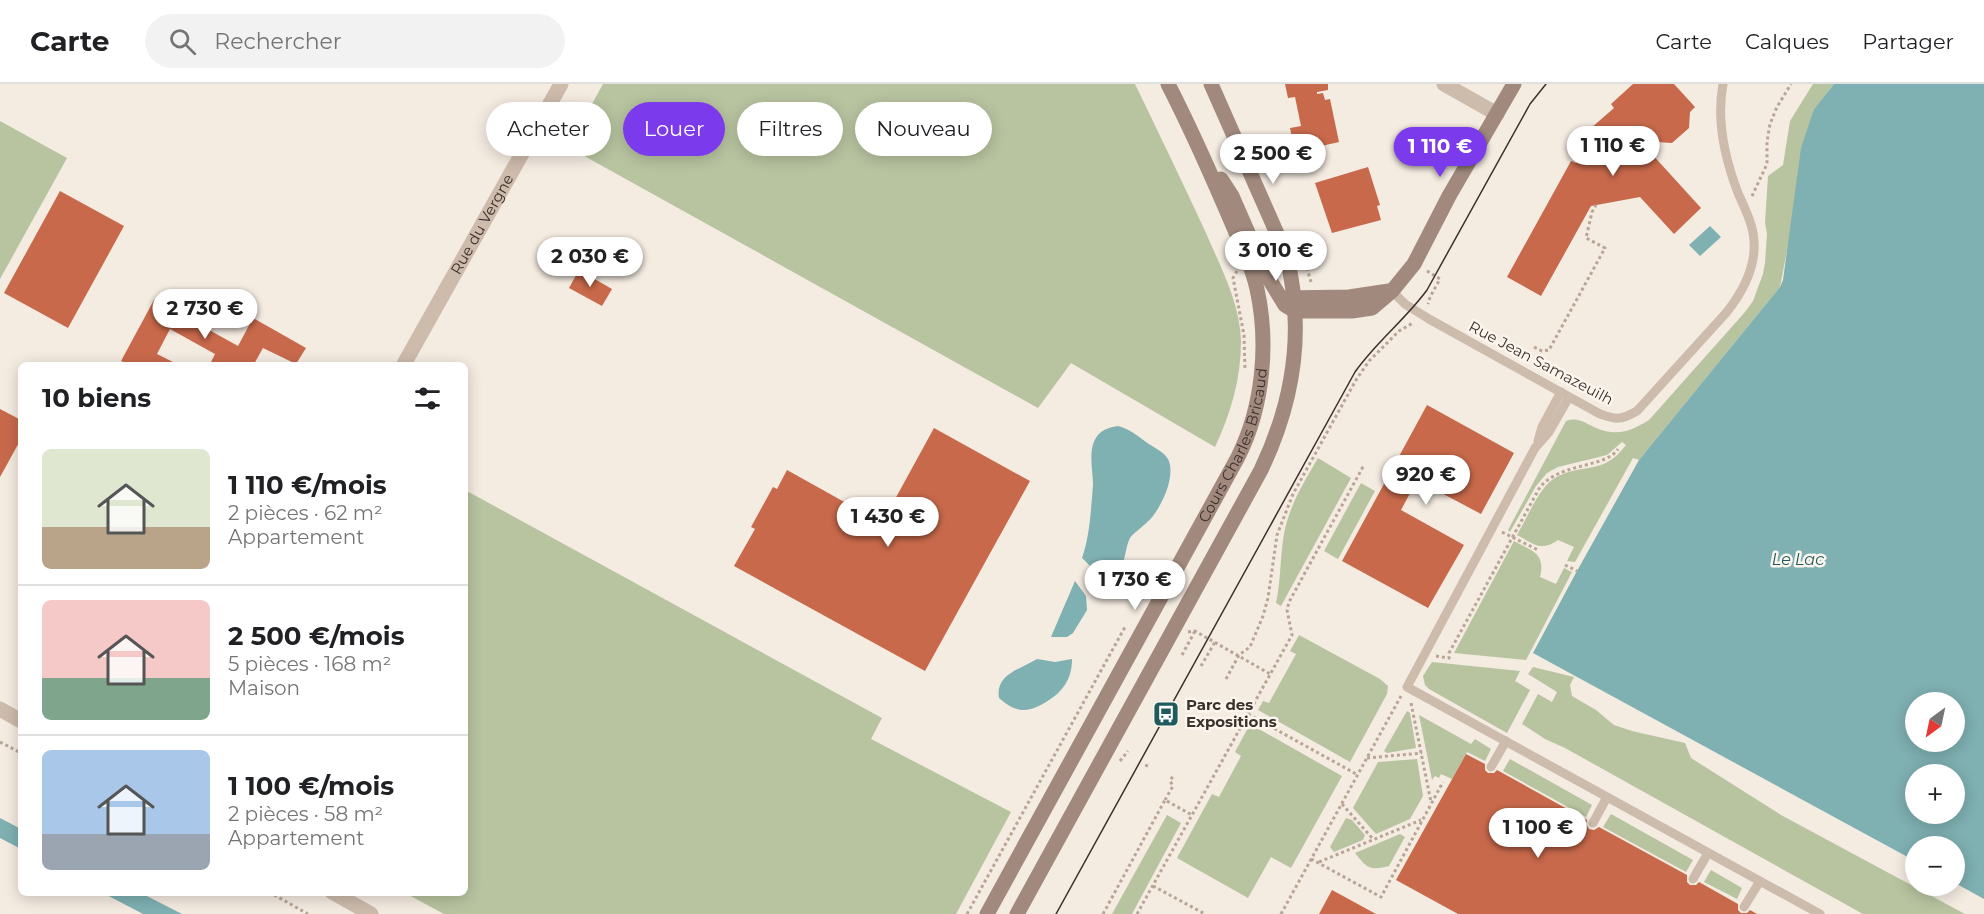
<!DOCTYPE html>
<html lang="fr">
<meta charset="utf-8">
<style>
:root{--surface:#fff;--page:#f2f2f2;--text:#202124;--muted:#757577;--line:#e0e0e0;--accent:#7c3aed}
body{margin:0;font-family:Montserrat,sans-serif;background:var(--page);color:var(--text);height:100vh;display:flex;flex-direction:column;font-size:22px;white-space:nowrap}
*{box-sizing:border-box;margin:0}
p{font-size:20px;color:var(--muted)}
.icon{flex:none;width:33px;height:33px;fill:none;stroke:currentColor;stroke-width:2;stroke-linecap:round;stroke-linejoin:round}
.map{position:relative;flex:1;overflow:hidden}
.sheet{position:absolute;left:18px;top:278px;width:450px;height:534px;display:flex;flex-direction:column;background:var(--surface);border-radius:9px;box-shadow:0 3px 15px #0003}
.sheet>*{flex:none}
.guide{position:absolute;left:486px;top:18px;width:570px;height:54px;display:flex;gap:12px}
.needle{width:39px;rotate:213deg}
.controls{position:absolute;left:1905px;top:608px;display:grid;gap:12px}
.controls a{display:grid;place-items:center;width:60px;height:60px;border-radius:50%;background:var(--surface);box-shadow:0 3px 15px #0003;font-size:30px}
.price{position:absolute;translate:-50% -51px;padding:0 14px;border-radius:21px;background:#fff;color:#222;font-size:20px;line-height:39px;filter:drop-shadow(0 2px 3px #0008)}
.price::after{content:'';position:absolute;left:50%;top:36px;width:18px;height:14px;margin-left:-9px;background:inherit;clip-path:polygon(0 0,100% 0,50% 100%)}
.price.current{background:var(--accent);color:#fff}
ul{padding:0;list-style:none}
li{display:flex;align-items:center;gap:18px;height:150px;padding:0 24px}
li+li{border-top:2px solid var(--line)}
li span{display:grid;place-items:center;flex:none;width:168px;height:120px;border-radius:9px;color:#555}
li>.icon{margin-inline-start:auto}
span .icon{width:72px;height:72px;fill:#fffc;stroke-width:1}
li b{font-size:26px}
h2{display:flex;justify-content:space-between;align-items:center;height:72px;padding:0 24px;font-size:26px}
.pill{padding:0 21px;border-radius:27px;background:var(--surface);box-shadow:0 3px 15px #0003;font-size:21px;line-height:54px}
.pill.current{background:var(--accent);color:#fff}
header{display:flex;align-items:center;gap:36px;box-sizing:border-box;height:84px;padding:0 30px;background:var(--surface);border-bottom:2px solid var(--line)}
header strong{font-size:28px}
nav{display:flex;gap:33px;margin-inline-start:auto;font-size:21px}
.search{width:420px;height:54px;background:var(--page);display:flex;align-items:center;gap:15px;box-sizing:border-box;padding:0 21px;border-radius:33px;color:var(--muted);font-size:22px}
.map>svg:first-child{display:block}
.green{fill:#b8c4a0}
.water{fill:#7fb0b2;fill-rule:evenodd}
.building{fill:#c8694b}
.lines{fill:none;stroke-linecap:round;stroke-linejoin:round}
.path{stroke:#b9a596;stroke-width:3;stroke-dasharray:3 3;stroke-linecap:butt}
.lane{stroke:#cdbbac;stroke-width:9}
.street{stroke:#cdbbac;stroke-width:15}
.secondary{stroke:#a18a7d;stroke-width:15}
.tram{stroke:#3b302b;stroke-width:1.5}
.labels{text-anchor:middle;stroke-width:5;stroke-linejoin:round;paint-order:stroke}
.street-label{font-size:15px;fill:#3b302b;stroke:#fbf5ee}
.poi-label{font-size:15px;font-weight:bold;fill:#3b302b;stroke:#fbf5ee;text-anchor:start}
.water-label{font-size:16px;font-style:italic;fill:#1f5a5e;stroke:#fbf5ee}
</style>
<header>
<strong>Carte</strong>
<div class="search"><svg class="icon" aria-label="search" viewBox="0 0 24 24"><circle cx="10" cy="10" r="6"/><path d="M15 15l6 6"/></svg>Rechercher</div>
<nav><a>Carte</a><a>Calques</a><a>Partager</a></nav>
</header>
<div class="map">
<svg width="1984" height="830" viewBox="0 0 1984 830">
<rect width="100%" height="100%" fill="#f4ebe1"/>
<!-- green -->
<g class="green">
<path d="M 603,0 L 1135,0 C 1159,50 1183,99 1206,149 C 1221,184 1240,219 1241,257 C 1241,295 1231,329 1215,363 L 1071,279 L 1038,324 L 568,63 Z"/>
<path d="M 1813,0 L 1834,0 L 1814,25 L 1780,203 L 1639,376 L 1633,374 L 1575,478 L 1567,477 L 1574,463 L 1558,456 C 1541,468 1534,460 1517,451 C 1526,436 1539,405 1552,396 C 1579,377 1602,394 1626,361 L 1622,358 L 1607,371 L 1558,383 L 1547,389 L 1536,402 L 1510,448 L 1508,446 L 1566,337 C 1578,333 1583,338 1594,343 C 1615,353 1630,348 1649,336 L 1745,228 L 1753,217 L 1763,190 L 1765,179 L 1767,150 L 1765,138 L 1768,92 L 1783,81 L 1790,37 Z"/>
<polygon points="0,37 67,74 0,195"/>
<path d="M 1318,374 L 1351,394 L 1281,522 L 1276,519 C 1281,496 1280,473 1284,450 C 1289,422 1304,398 1318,374 Z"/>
<polygon points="1361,399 1375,407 1338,475 1324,467"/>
<polygon points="465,406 882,634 871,655 1011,728 956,830 444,830 405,809 465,808"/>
<path d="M 1514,457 C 1532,467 1546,469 1540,493 L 1556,500 L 1564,484 L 1572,488 L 1526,576 L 1454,569 Z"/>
<polygon points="1299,551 1380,595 1388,602 1387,610 1350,678 1258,626 1263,617 1269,619 1296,570 1290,567"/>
<polygon points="1432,578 1520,587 1515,597 1530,606 1507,649 1429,605 1425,601 1423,592"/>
<polygon points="1533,583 1574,593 1570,601 1572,612 1596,626 1614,641 1632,647 1685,659 1691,674 1781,731 1965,830 1863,830 1565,664 1545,655 1522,640 1538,610 1552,618 1557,608 1528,590"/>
<polygon points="1407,627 1410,629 1416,664 1387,669 1384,667"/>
<polygon points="1419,631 1471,660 1475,655 1491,665 1485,677 1467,668 1452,695 1441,690 1439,694 1435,692 1432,696"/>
<polygon points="1250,640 1342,692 1291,784 1271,773 1248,814 1177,774 1212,710 1219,713 1241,672 1235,668"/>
<polygon points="1417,675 1423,712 1410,735 1376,750 1353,724 1378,678"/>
<polygon points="1510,675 1592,721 1586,733 1503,687"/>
<polygon points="1611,730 1693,776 1686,788 1603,743"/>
<polygon points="1167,731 1181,739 1132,830 1112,830"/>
<polygon points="1346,734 1352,736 1365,751 1363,756 1334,768 1330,763"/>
<path d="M 1400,750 L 1405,753 L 1389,782 C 1369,787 1367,784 1355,769 Z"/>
<polygon points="1711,786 1742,804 1737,815 1704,798"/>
</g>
<!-- water -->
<g class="water">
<path d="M 1834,0 L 1984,0 L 1984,815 L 1955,799 L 1954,762 L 1916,762 L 1915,777 L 1533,569 L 1577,487 L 1639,376 L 1780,203 L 1783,196 L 1801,64 L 1814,25 ZM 1916,618 L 1954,618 L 1954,657 L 1916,657 ZM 1916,690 L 1954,690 L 1954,729 L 1916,729 Z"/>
<polygon points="1710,142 1721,153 1700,172 1689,161"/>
<path d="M 1118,342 C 1129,345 1137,351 1146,358 C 1153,363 1164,368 1168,375 C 1176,391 1163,419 1153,432 C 1148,439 1132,450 1130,454 C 1124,465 1127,484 1112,490 C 1099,495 1091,482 1082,474 C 1090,452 1091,424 1093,401 C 1093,385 1087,364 1098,351 C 1103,345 1111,343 1118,342 Z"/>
<polygon points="1075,497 1086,512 1087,526 1073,549 1067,553 1051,553"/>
<path d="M 1037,575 L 1055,578 L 1072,575 C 1072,595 1063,608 1046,618 C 1039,622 1032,626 1024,626 C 1014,626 1006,620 999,614 C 995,590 1021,585 1037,575 Z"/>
<polygon points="0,734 21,745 21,765 0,754"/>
<polygon points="103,809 141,809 182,830 143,830"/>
</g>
<!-- building -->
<g class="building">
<polygon points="1285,0 1328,0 1328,6 1317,8 1317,10 1323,9 1325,16 1330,15 1339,58 1295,68 1290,44 1301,42 1295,13 1288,14"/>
<polygon points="1633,0 1674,0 1695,23 1690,28 1689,44 1672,59 1640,57 1701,124 1674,150 1640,113 1591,122 1541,212 1507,193 1571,77 1576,79 1593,62 1583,51 1614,24 1611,20"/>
<polygon points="1368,83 1380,121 1377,122 1381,136 1332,149 1315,99"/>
<polygon points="60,107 124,142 68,244 4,209"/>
<polygon points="579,186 612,205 602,222 569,204"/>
<polygon points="154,216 166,223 174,217 180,218 183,222 184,232 238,262 253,234 306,264 296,280 263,264 254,280 210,280 215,270 170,245 157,270 177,280 128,280 121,277"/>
<polygon points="1427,321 1514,369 1481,430 1417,396 1401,426 1464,461 1428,524 1342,477"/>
<polygon points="0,325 21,336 21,355 0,393"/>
<polygon points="934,344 1030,397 925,587 734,482 755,445 751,443 773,403 777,405 787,386 882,439"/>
<polygon points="1466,670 1485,680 1485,686 1488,689 1494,689 1497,686 1587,736 1586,740 1589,745 1594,746 1599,743 1687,791 1687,798 1690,801 1696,801 1699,798 1738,820 1738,826 1741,829 1747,829 1750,826 1757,830 1458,830 1396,796"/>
<polygon points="1332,806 1376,830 1319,830"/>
</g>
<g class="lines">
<!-- path -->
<g class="path">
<polyline points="1752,112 1767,80 1767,58 1770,40 1777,23 1791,0"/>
<polyline points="1305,178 1311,198"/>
<polyline points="1237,187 1233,194 1244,251 1245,286"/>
<polyline points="1427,187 1440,195 1430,213 1428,220"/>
<polyline points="1534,263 1542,267 1549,266 1605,164 1586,154 1592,128 1596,121"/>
<polyline points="1502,448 1538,466"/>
<polyline points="1565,481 1577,487"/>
<polyline points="1188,548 1195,547 1270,590"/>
<polyline points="1182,571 1195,547"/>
<path d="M 1436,572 L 1449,574 L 1449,569 L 1540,403 C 1562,378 1606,384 1618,365"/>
<polyline points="1201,582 1215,558"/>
<polyline points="1226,595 1239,571 1250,563 1263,532 1268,514 1277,451 1293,410 1356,296 1369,277 1399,247 1413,239"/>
<polyline points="1411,619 1431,718"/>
<polyline points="1248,630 1358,691"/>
<polyline points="0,658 21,669"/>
<polyline points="1367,674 1422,669"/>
<polyline points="1120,677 1128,667"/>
<polyline points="1146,683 1148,678"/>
<polyline points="1165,716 1173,702 1170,697 1173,692"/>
<polyline points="1342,720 1373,755"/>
<polyline points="1311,775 1381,813 1443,698"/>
<polyline points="1319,778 1421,736"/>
<polyline points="1153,802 1205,830"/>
<polyline points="269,808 308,830"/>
<polyline points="967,830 1125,543"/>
<polyline points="1103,830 1165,716 1192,731"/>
<polyline points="1137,830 1292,551 1287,526 1289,518 1364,381"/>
<polyline points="1281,830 1401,612"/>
</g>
<!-- lane -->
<g class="lane">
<path d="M 1392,207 L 1405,220 L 1429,235 L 1600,330 C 1617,336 1621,336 1637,327 L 1726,229 C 1742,209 1756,185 1754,157 C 1753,140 1745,125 1738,109 C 1725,75 1716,37 1723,0"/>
<polyline points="1569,313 1549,348 1535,364 1407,603 1820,830"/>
<polyline points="1538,357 1542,343 1561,308"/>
<polyline points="1491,683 1506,657"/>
<polyline points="1593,739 1607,713"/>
<polyline points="1693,795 1708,769"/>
<polyline points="1744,823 1760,797"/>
</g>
<!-- street -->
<g class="street">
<polyline points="1444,0 1497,30"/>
<path id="s1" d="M 404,280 L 561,0"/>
<polyline points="0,625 21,637"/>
<polyline points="332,808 371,830"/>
</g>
<!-- secondary -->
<g class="secondary">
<polyline points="1221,95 1232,112 1266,190 1285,221 1295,227 1352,227 1372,224 1392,207 1414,180 1449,112 1514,0"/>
<polyline points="1285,214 1349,213 1389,207"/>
<path id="s2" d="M 987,830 L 1238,373 C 1263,323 1269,260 1257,205 C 1252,181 1240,159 1231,137 C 1211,90 1191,45 1168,0"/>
<path d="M 1017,830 L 1261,386 C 1294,317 1305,244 1286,170 L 1211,0"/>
</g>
<!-- tram -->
<path class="tram" d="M 1056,830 L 1355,288 C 1376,258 1405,236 1427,206 L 1530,20 L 1546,0"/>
</g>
<!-- icons -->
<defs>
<symbol id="bus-square" viewBox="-11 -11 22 22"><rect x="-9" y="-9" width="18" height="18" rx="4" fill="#1f5a5e" stroke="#fbf5ee"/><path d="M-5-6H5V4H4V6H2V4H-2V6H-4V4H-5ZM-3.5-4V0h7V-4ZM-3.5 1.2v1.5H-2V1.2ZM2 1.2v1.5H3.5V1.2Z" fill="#fff"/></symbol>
</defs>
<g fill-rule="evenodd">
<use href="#bus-square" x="1151" y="615" width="30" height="30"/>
</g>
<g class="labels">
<!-- street labels -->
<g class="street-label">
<text dy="5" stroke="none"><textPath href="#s1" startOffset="160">Rue du Vergne</textPath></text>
<text transform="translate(1541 279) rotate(28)" y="5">Rue Jean Samazeuilh</text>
<text dy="5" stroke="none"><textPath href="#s2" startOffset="531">Cours Charles Bricaud</textPath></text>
</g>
<!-- poi labels -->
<g class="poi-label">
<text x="1186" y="626">Parc des<tspan x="1186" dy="17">Expositions</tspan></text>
</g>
<!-- water labels -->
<g class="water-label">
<text x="1798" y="481">Le Lac</text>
</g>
</g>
</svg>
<div class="controls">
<a><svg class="needle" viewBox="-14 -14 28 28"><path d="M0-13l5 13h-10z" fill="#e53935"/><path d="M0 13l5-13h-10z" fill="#757577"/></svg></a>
<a>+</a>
<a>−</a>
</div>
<b class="price" style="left:1613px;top:93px">1 110 €</b>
<b class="price current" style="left:1440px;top:94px">1 110 €</b>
<b class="price" style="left:1273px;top:101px">2 500 €</b>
<b class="price" style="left:1276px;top:198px">3 010 €</b>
<b class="price" style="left:590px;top:204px">2 030 €</b>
<b class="price" style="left:205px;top:256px">2 730 €</b>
<b class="price" style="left:1426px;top:422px">920 €</b>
<b class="price" style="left:888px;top:464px">1 430 €</b>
<b class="price" style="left:1135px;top:527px">1 730 €</b>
<b class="price" style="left:1538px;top:775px">1 100 €</b>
<div class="guide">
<a class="pill">Acheter</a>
<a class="pill current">Louer</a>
<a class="pill">Filtres</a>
<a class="pill">Nouveau</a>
</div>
<section class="sheet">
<h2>10 biens<svg class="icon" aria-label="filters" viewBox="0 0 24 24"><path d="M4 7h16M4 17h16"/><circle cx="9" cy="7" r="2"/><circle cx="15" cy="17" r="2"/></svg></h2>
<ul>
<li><span style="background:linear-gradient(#dfe7d0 65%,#b9a48a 0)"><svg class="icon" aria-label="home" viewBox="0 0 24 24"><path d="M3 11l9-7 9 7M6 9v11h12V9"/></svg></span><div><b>1 110 €/mois</b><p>2 pièces · 62 m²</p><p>Appartement</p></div></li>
<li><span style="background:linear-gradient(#f6c9c9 65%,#7fa58c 0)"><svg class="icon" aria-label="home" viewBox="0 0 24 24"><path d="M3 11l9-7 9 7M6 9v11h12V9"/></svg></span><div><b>2 500 €/mois</b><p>5 pièces · 168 m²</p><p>Maison</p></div></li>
<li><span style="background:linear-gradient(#a9c7e8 70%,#9aa5b1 0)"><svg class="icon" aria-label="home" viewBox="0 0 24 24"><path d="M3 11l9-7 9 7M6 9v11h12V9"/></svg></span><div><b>1 100 €/mois</b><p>2 pièces · 58 m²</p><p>Appartement</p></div></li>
</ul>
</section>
</div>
